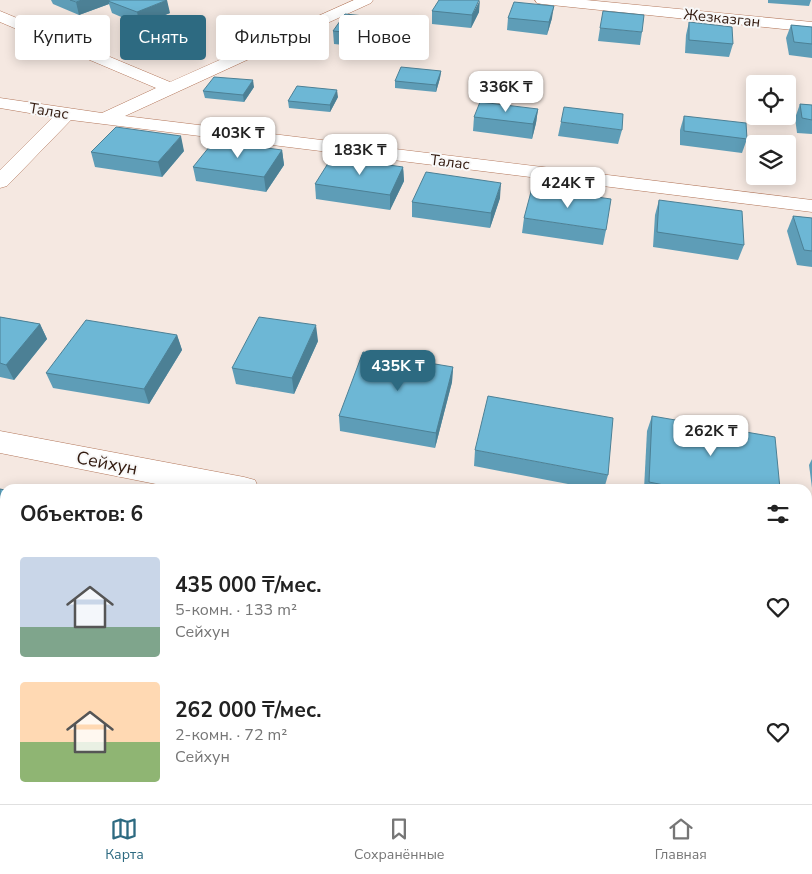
<!DOCTYPE html>
<html lang="ru">
<meta charset="utf-8">
<style>
:root{--surface:#fff;--page:#f6f6f6;--text:#222;--muted:#767676;--line:#e0e0e0;--accent:#2d6a81}
body{margin:0;font-family:"Nunito Sans",sans-serif;background:var(--page);color:var(--text);height:100vh;display:flex;flex-direction:column;font-size:19px;white-space:nowrap}
*{box-sizing:border-box;margin:0}
p{font-size:16px;color:var(--muted)}
.icon{flex:none;width:28px;height:28px;fill:none;stroke:currentColor;stroke-width:2;stroke-linecap:round;stroke-linejoin:round}
.map{position:relative;flex:1;overflow:hidden}
.sheet{position:absolute;left:0px;top:484px;width:812px;height:321px;display:flex;flex-direction:column;background:var(--surface);border-radius:15px 15px 0 0;box-shadow:0 2px 12px #0003}
.sheet>*{flex:none}
.top-card{position:absolute;left:15px;top:15px;width:500px;height:45px;display:flex;gap:10px}
.fabs{position:absolute;left:746px;top:75px;display:grid;gap:10px}
.fabs a{display:grid;place-items:center;width:50px;height:50px;border-radius:5px;background:var(--surface);box-shadow:0 2px 12px #0003;font-size:25px}
.price{position:absolute;translate:-50% -42px;padding:0 11px;border-radius:10px;background:#fff;color:#222;font-size:16px;line-height:32px;filter:drop-shadow(0 1px 2px #0008)}
.price::after{content:'';position:absolute;left:50%;top:30px;width:15px;height:11px;margin-left:-8px;background:inherit;clip-path:polygon(0 0,100% 0,50% 100%)}
.price.active{background:var(--accent);color:#fff}
ul{padding:0;list-style:none}
li{display:flex;align-items:center;gap:15px;height:125px;padding:0 20px}
li span{display:grid;place-items:center;flex:none;width:140px;height:100px;border-radius:5px;color:#555}
li>.icon{margin-inline-start:auto}
span .icon{width:60px;height:60px;fill:#fffc;stroke-width:1}
li b{font-size:21px}
h2{display:flex;justify-content:space-between;align-items:center;height:60px;padding:0 20px;font-size:21px}
.tag{padding:0 18px;border-radius:5px;background:var(--surface);box-shadow:0 2px 12px #0003;font-size:18px;line-height:45px}
.tag.active{background:var(--accent);color:#fff}
.menu{display:flex;justify-content:space-around;align-items:center;height:70px;border-top:1px solid var(--line);background:var(--surface);font-size:14px;color:var(--muted)}
.menu a{display:grid;justify-items:center;gap:2px}
.menu .active{color:var(--accent)}
.map>svg:first-child{display:block}
.lines{fill:none;stroke-linecap:round;stroke-linejoin:round}
.minor-casing{stroke:#b3775b;stroke-width:1}
.minor{fill:#fff;fill-rule:evenodd}
.wall{fill:#5e9db7}
.shaded-wall{fill:#4c8095}
.building{fill:#6db7d5;stroke:#4c8095}
.labels{text-anchor:middle;stroke-width:4;stroke-linejoin:round;paint-order:stroke}
.far-street-label{font-size:15px;fill:#321a0f;stroke:#f8f8f8}
.street-label{font-size:18px;fill:#321a0f;stroke:#f8f8f8}
</style>
<div class="map">
<svg width="812" height="804" viewBox="0 0 812 804">
<rect width="100%" height="100%" fill="#f5e8e1"/>
<g class="lines">
<defs>
<g id="minor">
<polygon points="354,0 373,0 371,3 125,116 812,200 812,212 71,120 7,186 0,188 0,170 53,117 0,108 0,98 102,113 156,88 0,22 0,11 170,82"/>
<polygon points="535,0 586,0 812,22 812,32 542,4 537,3"/>
<polygon points="0,431 244,477 255,480 259,489 181,489 0,453"/>
<polygon points="808,584 812,585 812,615 808,614"/>
</g>
</defs>
<!-- minor casing -->
<use href="#minor" class="minor-casing"/>
<!-- minor -->
<use href="#minor" class="minor"/>
</g>
<!-- wall -->
<g class="wall">
<polygon points="51,0 109,0 170,13 140,25 112,13 109,4 79,15 53,4"/>
<polygon points="768,0 811,0 809,6 768,3"/>
<polygon points="432,11 479,12 471,28 432,24"/>
<polygon points="384,18 385,31 374,48 334,44 333,31"/>
<polygon points="508,18 552,18 547,35 507,30"/>
<polygon points="689,22 733,44 729,57 685,53 686,35"/>
<polygon points="791,25 812,27 812,58 789,55 786,38"/>
<polygon points="600,28 642,32 640,45 598,41"/>
<polygon points="441,71 440,78 436,92 395,88 395,81"/>
<polygon points="254,87 244,102 205,98 203,91"/>
<polygon points="338,97 330,112 289,108 288,101"/>
<polygon points="800,104 812,105 812,134 797,133 795,118"/>
<polygon points="538,109 536,123 532,139 473,131 474,117"/>
<polygon points="684,116 747,139 742,153 680,145 680,130"/>
<polygon points="561,122 622,130 618,144 558,136"/>
<polygon points="282,150 284,165 266,192 196,181 193,167"/>
<polygon points="184,151 162,177 95,167 91,152"/>
<polygon points="403,167 404,181 390,210 316,199 315,184"/>
<polygon points="500,198 490,228 412,217 412,202"/>
<polygon points="659,200 744,245 738,260 653,247 655,215"/>
<polygon points="793,216 812,218 812,267 797,265 787,231"/>
<polygon points="524,218 606,230 603,245 522,233"/>
<polygon points="0,317 40,324 47,339 14,380 0,377"/>
<polygon points="177,335 182,350 149,404 53,388 46,373"/>
<polygon points="318,341 294,394 236,384 232,368"/>
<polygon points="453,367 452,382 435,448 340,431 339,416"/>
<polygon points="652,416 780,489 644,489 647,431"/>
<polygon points="475,450 608,475 604,489 594,489 474,466"/>
<polygon points="812,459 812,488 809,465"/>
<polygon points="0,489 5,490 5,565 0,564"/>
<polygon points="659,800 792,800 793,804 659,804"/>
</g>
<!-- shaded-wall -->
<g class="shaded-wall">
<polygon points="82,0 109,0 109,4 79,15 76,2"/>
<polygon points="167,0 170,13 140,25 137,12"/>
<polygon points="480,0 479,12 471,28 472,15"/>
<polygon points="554,6 552,18 547,35 549,22"/>
<polygon points="384,18 385,31 374,48 373,35"/>
<polygon points="441,71 440,78 436,92 436,85"/>
<polygon points="253,80 254,87 244,102 243,95"/>
<polygon points="337,90 338,97 330,112 330,105"/>
<polygon points="538,109 536,123 532,139 533,124"/>
<polygon points="181,136 184,151 162,177 158,162"/>
<polygon points="282,150 284,165 266,192 264,177"/>
<polygon points="403,167 404,181 390,210 390,195"/>
<polygon points="501,183 500,198 490,228 491,213"/>
<polygon points="40,324 47,339 14,380 6,365"/>
<polygon points="316,325 318,341 294,394 292,378"/>
<polygon points="177,335 182,350 149,404 144,389"/>
<polygon points="453,367 452,382 435,448 436,433"/>
</g>
<!-- building -->
<g class="building">
<polygon points="70,0 82,0 76,2"/>
<polygon points="110,0 167,0 137,12 108,1"/>
<polygon points="439,0 479,0 472,15 432,11"/>
<polygon points="514,2 554,6 549,22 508,18"/>
<polygon points="603,11 644,15 642,32 600,28"/>
<polygon points="345,14 384,18 373,35 333,31"/>
<polygon points="689,22 732,27 733,44 689,40"/>
<polygon points="791,25 812,27 812,44 794,42"/>
<polygon points="401,67 441,71 436,85 395,81"/>
<polygon points="214,77 253,80 243,95 203,91"/>
<polygon points="297,86 337,90 330,105 288,101"/>
<polygon points="480,102 538,109 533,124 474,117"/>
<polygon points="800,104 812,105 812,120 802,118"/>
<polygon points="564,107 623,114 622,130 561,122"/>
<polygon points="684,116 746,123 747,139 684,131"/>
<polygon points="116,127 181,136 158,162 91,152"/>
<polygon points="214,141 282,150 264,177 193,167"/>
<polygon points="332,157 403,167 390,195 315,184"/>
<polygon points="426,172 501,183 491,213 412,202"/>
<polygon points="532,188 611,199 606,230 524,218"/>
<polygon points="659,200 742,211 744,245 657,232"/>
<polygon points="793,216 812,218 812,251 804,250"/>
<polygon points="0,317 40,324 6,365 0,363"/>
<polygon points="259,317 316,325 292,378 232,368"/>
<polygon points="86,320 177,335 144,389 46,373"/>
<polygon points="363,352 453,367 436,433 339,416"/>
<polygon points="488,396 613,418 608,475 475,450"/>
<polygon points="652,416 775,437 780,489 684,489 649,482"/>
<polygon points="0,489 5,490 5,553 0,552"/>
<polygon points="670,800 792,800 793,804 670,804"/>
</g>
<g class="labels">
<!-- far-street labels -->
<g class="far-street-label">
<text transform="translate(722 18) rotate(6)" y="5">Жезказган</text>
<text transform="translate(49 111) rotate(9)" y="5">Талас</text>
<text transform="translate(450 162) rotate(7)" y="5">Талас</text>
</g>
<!-- street labels -->
<g class="street-label">
<text transform="translate(107 463) rotate(11)" y="6">Сейхун</text>
</g>
</g>
</svg>
<div class="fabs">
<a><svg class="icon" aria-label="locate" viewBox="0 0 24 24"><circle cx="12" cy="12" r="6"/><path d="M12 2v4M12 18v4M2 12h4M18 12h4"/></svg></a>
<a><svg class="icon" aria-label="layers" viewBox="0 0 24 24"><path d="M12 4l9 5-9 5-9-5zM3 14l9 5 9-5"/></svg></a>
</div>
<b class="price" style="left:506px;top:113px">336K ₸</b>
<b class="price" style="left:238px;top:159px">403K ₸</b>
<b class="price" style="left:360px;top:176px">183K ₸</b>
<b class="price" style="left:568px;top:209px">424K ₸</b>
<b class="price active" style="left:398px;top:392px">435K ₸</b>
<b class="price" style="left:711px;top:457px">262K ₸</b>
<div class="top-card">
<a class="tag">Купить</a>
<a class="tag active">Снять</a>
<a class="tag">Фильтры</a>
<a class="tag">Новое</a>
</div>
<section class="sheet">
<h2>Объектов: 6<svg class="icon" aria-label="filters" viewBox="0 0 24 24"><path d="M4 7h16M4 17h16"/><circle cx="9" cy="7" r="2"/><circle cx="15" cy="17" r="2"/></svg></h2>
<ul>
<li><span style="background:linear-gradient(#c9d6e8 70%,#7fa58c 0)"><svg class="icon" aria-label="home" viewBox="0 0 24 24"><path d="M3 11l9-7 9 7M6 9v11h12V9"/></svg></span><div><b>435 000 ₸/мес.</b><p>5-комн. · 133 m²</p><p>Сейхун</p></div><svg class="icon" aria-label="heart" viewBox="0 0 24 24"><path d="M12 20l-8-8c-3-5 5-10 8-4 3-6 11-1 8 4z"/></svg></li>
<li><span style="background:linear-gradient(#ffd9b3 60%,#8fb573 0)"><svg class="icon" aria-label="home" viewBox="0 0 24 24"><path d="M3 11l9-7 9 7M6 9v11h12V9"/></svg></span><div><b>262 000 ₸/мес.</b><p>2-комн. · 72 m²</p><p>Сейхун</p></div><svg class="icon" aria-label="heart" viewBox="0 0 24 24"><path d="M12 20l-8-8c-3-5 5-10 8-4 3-6 11-1 8 4z"/></svg></li>
</ul>
</section>
</div>
<nav class="menu">
<a class="active"><svg class="icon" aria-label="map" viewBox="0 0 24 24"><path d="M3 6l6-2 6 2 6-2v14l-6 2-6-2-6 2zM9 4v14M15 6v14"/></svg>Карта</a>
<a><svg class="icon" aria-label="saved" viewBox="0 0 24 24"><path d="M7 4h10v16l-5-4-5 4z"/></svg>Сохранённые</a>
<a><svg class="icon" aria-label="home" viewBox="0 0 24 24"><path d="M3 11l9-7 9 7M6 9v11h12V9"/></svg>Главная</a>
</nav>
